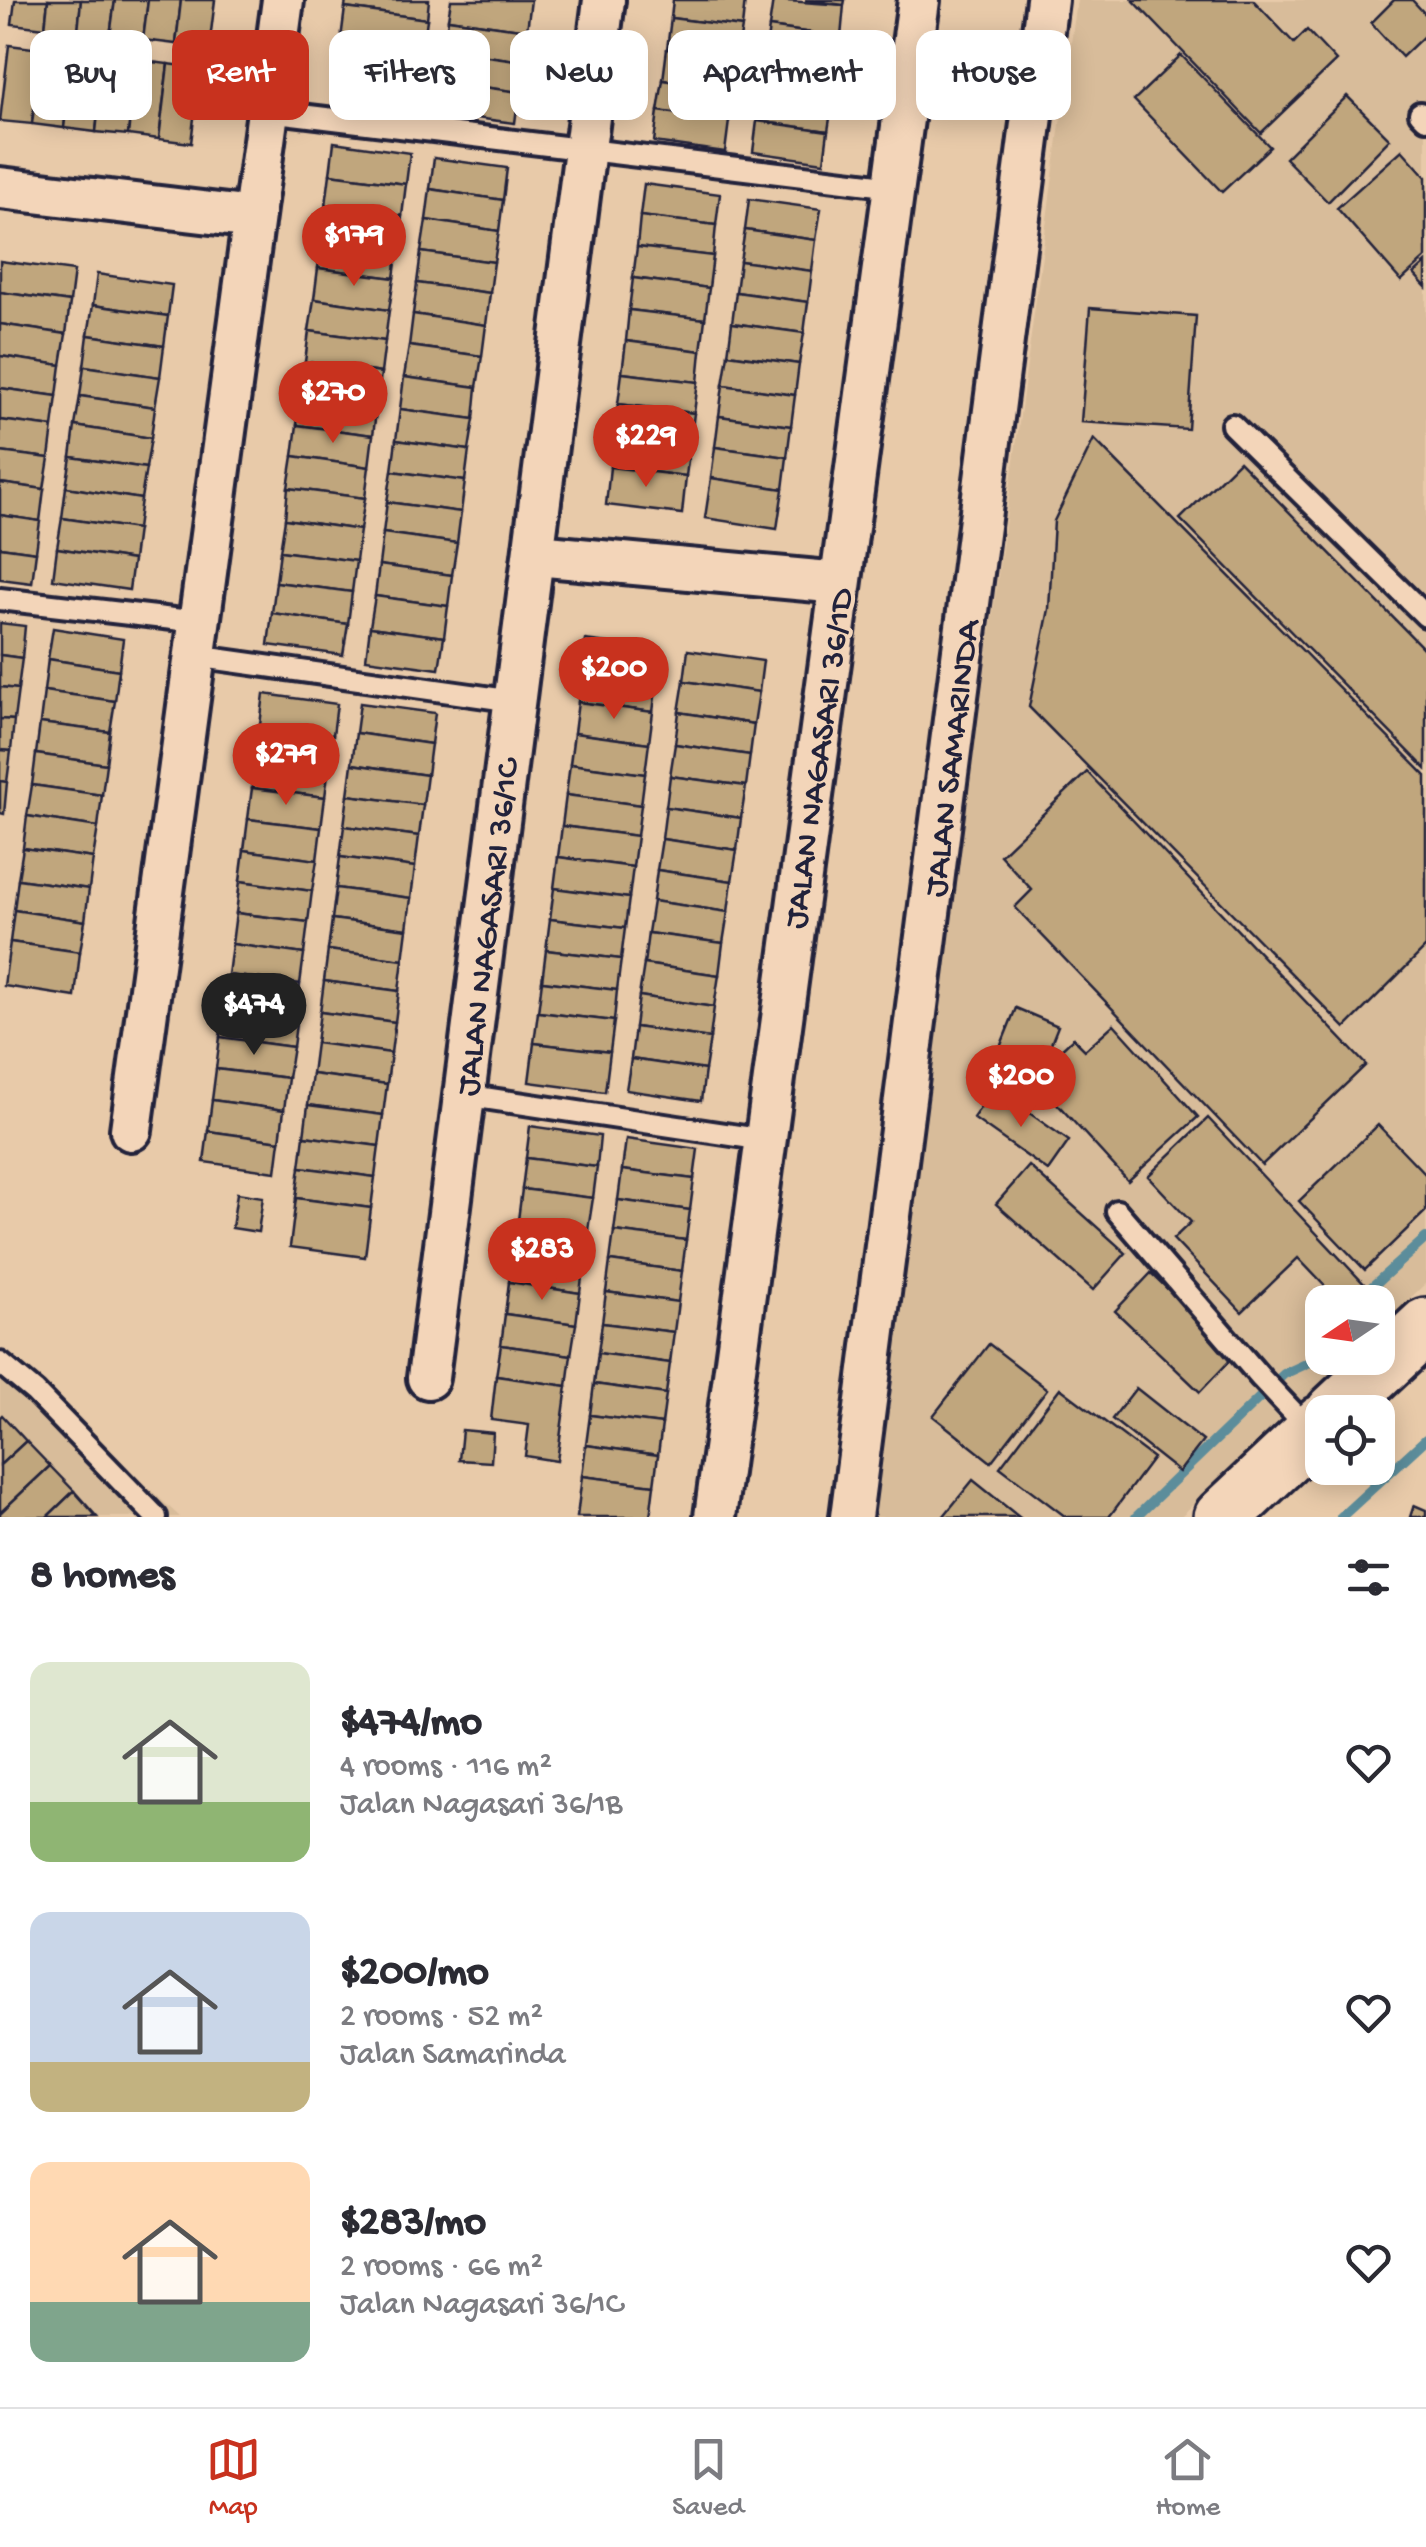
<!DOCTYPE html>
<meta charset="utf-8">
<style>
:root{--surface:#fff;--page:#f2f2f3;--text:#2b2b33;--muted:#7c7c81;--line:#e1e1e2;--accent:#c8321e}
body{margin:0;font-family:"Gochi Hand",sans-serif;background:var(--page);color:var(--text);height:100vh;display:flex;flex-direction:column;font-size:38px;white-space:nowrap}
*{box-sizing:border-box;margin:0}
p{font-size:32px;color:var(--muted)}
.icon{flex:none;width:55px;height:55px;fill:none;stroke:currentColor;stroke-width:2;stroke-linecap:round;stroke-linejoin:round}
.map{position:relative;height:1517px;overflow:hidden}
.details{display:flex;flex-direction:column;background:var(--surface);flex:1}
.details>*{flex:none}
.hud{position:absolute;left:30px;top:30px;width:1368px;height:90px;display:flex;gap:20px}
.needle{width:65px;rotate:257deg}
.tools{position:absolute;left:1305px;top:1285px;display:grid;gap:20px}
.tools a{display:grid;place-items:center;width:90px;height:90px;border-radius:20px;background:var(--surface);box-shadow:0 5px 25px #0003;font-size:50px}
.price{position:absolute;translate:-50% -85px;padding:0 22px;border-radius:35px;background:var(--accent);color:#fff;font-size:32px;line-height:65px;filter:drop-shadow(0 2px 5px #0008)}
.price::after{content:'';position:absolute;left:50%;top:60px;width:30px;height:22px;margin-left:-15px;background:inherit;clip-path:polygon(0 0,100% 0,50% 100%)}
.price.current{background:#222;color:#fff}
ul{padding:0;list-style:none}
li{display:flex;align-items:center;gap:30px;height:250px;padding:0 30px}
li span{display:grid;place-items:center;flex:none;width:280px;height:200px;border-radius:20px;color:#555}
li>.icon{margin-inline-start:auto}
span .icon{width:120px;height:120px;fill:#fffc;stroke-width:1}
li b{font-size:42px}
h2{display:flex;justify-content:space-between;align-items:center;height:120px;padding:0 30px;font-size:42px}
.chip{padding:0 35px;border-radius:20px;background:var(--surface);box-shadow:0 5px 25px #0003;font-size:35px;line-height:90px}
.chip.current{background:var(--accent);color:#fff}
.menu{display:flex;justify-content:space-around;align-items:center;height:140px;border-top:2px solid var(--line);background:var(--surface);font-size:28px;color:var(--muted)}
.menu a{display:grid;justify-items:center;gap:5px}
.menu .current{color:var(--accent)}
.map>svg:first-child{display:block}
.built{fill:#d8bc9a}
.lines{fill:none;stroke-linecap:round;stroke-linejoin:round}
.stream{stroke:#5c8d9b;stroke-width:10}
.building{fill:#c0a67d;stroke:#22223b;stroke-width:2.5}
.service-casing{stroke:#22223b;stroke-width:28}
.minor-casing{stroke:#22223b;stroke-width:48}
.secondary-casing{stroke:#22223b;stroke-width:62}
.service{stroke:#f3d5b9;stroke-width:20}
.minor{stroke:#f3d5b9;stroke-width:40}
.secondary{stroke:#f3d5b9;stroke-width:55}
.labels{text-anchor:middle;stroke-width:8;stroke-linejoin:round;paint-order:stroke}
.street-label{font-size:35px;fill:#22223b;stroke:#f3d5b9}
</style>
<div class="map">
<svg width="1426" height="1517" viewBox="0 0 1426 1517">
<rect width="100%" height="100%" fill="#e8caa9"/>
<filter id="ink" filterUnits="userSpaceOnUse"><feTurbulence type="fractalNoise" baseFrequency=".01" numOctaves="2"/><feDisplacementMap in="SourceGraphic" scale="20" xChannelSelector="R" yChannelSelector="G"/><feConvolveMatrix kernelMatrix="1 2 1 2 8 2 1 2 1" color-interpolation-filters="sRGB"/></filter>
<g filter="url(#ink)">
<!-- built -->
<g class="built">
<polygon points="1077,0 1426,0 1426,1283 1378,1329 1378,1302 1322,1302 1322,1358 1348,1358 1180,1517 869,1517"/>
<polygon points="0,1351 180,1517 0,1517"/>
</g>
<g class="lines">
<!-- stream -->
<g class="stream">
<polyline points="1355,1302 1426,1238"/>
<polyline points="1136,1517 1284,1374 1308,1363 1322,1344"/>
<polyline points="1341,1517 1426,1439"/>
</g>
</g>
<!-- building -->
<g class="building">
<polygon points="15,0 48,0 45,28 12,24"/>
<polygon points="48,0 81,0 78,32 45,28"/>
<polygon points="81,0 115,0 110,36 78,32"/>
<polygon points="115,0 148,0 143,40 110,36"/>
<polygon points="148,0 181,0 176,44 143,40"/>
<polygon points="181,0 215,0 209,48 176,44"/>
<polygon points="346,0 429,0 427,19 345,8"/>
<polygon points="451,0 531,0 527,30 448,19"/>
<polygon points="673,0 745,0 742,27 671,18"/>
<polygon points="773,0 844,5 841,37 769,27"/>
<polygon points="805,0 845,0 844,5"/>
<polygon points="1133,0 1253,0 1294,43 1307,30 1336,61 1261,133"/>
<polygon points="1394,0 1412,0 1426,15 1426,34 1402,57 1371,23"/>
<polygon points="345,8 427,19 423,50 341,39"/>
<polygon points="671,18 742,27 737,58 667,49"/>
<polygon points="448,19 527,30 522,61 444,50"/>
<polygon points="769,27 841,37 837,68 765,58"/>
<polygon points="341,39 423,50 419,82 337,71"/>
<polygon points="9,45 41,49 32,124 0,121"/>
<polygon points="41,49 73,53 64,128 32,124"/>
<polygon points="667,49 737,58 733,90 663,80"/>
<polygon points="444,50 522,61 519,92 440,81"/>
<polygon points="73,53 104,56 96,132 64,128"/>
<polygon points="1181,55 1270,147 1222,192 1134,100"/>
<polygon points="104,56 136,60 128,135 96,132"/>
<polygon points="765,58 837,68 833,99 761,90"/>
<polygon points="136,60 168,64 159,139 128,135"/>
<polygon points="168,64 200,68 191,143 159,139"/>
<polygon points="337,71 419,82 416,113 334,102"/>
<polygon points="663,80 733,90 729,121 658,111"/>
<polygon points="440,81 519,92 515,123 436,113"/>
<polygon points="761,90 833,99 828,131 757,121"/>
<polygon points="1347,96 1390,139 1328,202 1285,158"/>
<polygon points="658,111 729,121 725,152 654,142"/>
<polygon points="757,121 828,131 824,162 753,152"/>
<polygon points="334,142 410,153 406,184 330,174"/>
<polygon points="1402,150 1426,177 1426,258 1401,281 1337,208"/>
<polygon points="434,158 507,168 503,200 430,189"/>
<polygon points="330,174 406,184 402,216 326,205"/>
<polygon points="644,184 720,194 716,225 640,216"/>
<polygon points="430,189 503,200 499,231 426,220"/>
<polygon points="749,199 821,209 816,240 745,230"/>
<polygon points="326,205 402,216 398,247 322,237"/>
<polygon points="640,216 716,225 713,256 637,247"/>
<polygon points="426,220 499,231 494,262 421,252"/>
<polygon points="745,230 816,240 812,271 740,261"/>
<polygon points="322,237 398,247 394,278 318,268"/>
<polygon points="637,247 713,256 709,288 633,278"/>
<polygon points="421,252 494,262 490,293 417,283"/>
<polygon points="0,261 74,271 70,302 0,292"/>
<polygon points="740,261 812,271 808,302 736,292"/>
<polygon points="1426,263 1426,287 1414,274"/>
<polygon points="318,268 394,278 389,310 314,299"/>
<polygon points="97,274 172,285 168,316 93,305"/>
<polygon points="633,278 709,288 705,319 629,310"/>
<polygon points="417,283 490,293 486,325 413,314"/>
<polygon points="0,292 70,302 66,334 0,324"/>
<polygon points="736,292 808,302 804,333 732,323"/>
<polygon points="314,299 389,310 385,341 309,331"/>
<polygon points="93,305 168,316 164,346 88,335"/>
<polygon points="1090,308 1196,316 1188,429 1081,422"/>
<polygon points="629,310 705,319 701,351 626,341"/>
<polygon points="413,314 486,325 482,356 409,346"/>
<polygon points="732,323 804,333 799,364 728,354"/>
<polygon points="0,324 66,334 61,365 0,356"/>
<polygon points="309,331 385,341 381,373 305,362"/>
<polygon points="88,335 164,346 160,377 84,366"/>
<polygon points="626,341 701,351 698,382 622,373"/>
<polygon points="409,346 482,356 477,387 404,377"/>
<polygon points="728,354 799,364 795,395 723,385"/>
<polygon points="0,356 61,365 57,396 0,388"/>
<polygon points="305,362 381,373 377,404 301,394"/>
<polygon points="84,366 160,377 155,407 80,396"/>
<polygon points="622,373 698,382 694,413 618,404"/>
<polygon points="404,377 477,387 474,419 400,409"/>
<polygon points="723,385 795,395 791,426 719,416"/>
<polygon points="0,388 57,396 53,427 0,420"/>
<polygon points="301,394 377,404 373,435 297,425"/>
<polygon points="80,396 155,407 151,438 75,426"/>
<polygon points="618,404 694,413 690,445 614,435"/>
<polygon points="400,409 474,419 469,450 396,440"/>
<polygon points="719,416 791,426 787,457 715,447"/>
<polygon points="0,420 53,427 49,458 0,452"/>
<polygon points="297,425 373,435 369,467 293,456"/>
<polygon points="75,426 151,438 146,468 71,457"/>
<polygon points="614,435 690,445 686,476 610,467"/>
<polygon points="1094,439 1426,776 1426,947 1345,1028 1029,707 1049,609 1054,521"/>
<polygon points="396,440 469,450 465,481 392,471"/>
<polygon points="715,447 787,457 783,489 711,478"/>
<polygon points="0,452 49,458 44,489 0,483"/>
<polygon points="293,456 369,467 365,498 288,488"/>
<polygon points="71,457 146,468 141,499 66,487"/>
<polygon points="1239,461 1426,651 1426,769 1180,519"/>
<polygon points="610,467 686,476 682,514 606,505"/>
<polygon points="392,471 465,481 461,512 387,502"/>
<polygon points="711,478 783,489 777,529 705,518"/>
<polygon points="0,483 44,489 40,521 0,515"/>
<polygon points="66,487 141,499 137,529 62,518"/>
<polygon points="288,488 365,498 360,530 285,519"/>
<polygon points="387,502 461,512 457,543 383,533"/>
<polygon points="0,515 40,521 36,552 0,547"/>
<polygon points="62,518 137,529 133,560 57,548"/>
<polygon points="285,519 360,530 356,561 280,551"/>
<polygon points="383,533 457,543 452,575 379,565"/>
<polygon points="0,547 36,552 32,583 0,579"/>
<polygon points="57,548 133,560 129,590 53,579"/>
<polygon points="280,551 356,561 352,592 276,582"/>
<polygon points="379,565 452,575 448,606 375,596"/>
<polygon points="276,582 352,592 348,624 272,613"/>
<polygon points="375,596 448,606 444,637 370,627"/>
<polygon points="272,613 348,624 343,655 268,645"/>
<polygon points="0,623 25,626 22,658 0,655"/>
<polygon points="370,627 444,637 439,669 366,659"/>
<polygon points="53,628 123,639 119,670 48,659"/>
<polygon points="585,640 661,650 657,681 581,671"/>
<polygon points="688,650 763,661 759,692 684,681"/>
<polygon points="0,655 22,658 18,689 0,687"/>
<polygon points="48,659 119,670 115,701 44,691"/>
<polygon points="581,671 657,681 653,712 578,702"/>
<polygon points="684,681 759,692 754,724 679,712"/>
<polygon points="0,687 18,689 14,720 0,719"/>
<polygon points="44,691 115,701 110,732 40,723"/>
<polygon points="264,694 337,704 333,735 260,725"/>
<polygon points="578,702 653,712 649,743 574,733"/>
<polygon points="360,703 435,713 431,744 356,733"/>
<polygon points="679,712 754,724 750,755 675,744"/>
<polygon points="0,719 14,720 11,751 0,750"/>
<polygon points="40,723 110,732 106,764 36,754"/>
<polygon points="260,725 333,735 329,766 256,757"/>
<polygon points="356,733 431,744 427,775 352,764"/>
<polygon points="574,733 649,743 645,774 570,764"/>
<polygon points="675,744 750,755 746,786 670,776"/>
<polygon points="0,750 11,751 7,782 0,781"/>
<polygon points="36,754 106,764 102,795 32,785"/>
<polygon points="256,757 329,766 325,797 252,788"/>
<polygon points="352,764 427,775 423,805 348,795"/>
<polygon points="570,764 645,774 641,805 566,795"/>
<polygon points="1087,772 1366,1065 1262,1165 1015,907 1032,890 1000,855"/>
<polygon points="670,776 746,786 741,818 666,807"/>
<polygon points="0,781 7,782 4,814 0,813"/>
<polygon points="32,785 102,795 98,827 27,816"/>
<polygon points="252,788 325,797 321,828 248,819"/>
<polygon points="348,795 423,805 419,836 344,826"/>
<polygon points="566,795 641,805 637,836 562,826"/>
<polygon points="666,807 741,818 737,850 662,839"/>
<polygon points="27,816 98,827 93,858 23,848"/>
<polygon points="248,819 321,828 317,860 244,850"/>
<polygon points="344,826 419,836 415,867 340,857"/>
<polygon points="562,826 637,836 633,867 558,857"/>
<polygon points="662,839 737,850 732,881 657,870"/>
<polygon points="23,848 93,858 89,889 18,879"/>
<polygon points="244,850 317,860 312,891 240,881"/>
<polygon points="340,857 415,867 411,898 336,888"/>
<polygon points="558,857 633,867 629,898 554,888"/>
<polygon points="657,870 732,881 728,912 653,901"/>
<polygon points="18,879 89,889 85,921 14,910"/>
<polygon points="240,881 312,891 308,922 236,913"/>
<polygon points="336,888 411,898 407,929 332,919"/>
<polygon points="554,888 629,898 625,928 550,919"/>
<polygon points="653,901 728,912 723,943 648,933"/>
<polygon points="14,910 85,921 80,952 10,942"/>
<polygon points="236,913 308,922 304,954 232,944"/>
<polygon points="332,919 407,929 403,960 328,950"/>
<polygon points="550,919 625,928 621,959 546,950"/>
<polygon points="648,933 723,943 719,975 644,964"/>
<polygon points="10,942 80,952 75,997 4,986"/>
<polygon points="232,944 304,954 300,984 228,975"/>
<polygon points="328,950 403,960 399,991 324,981"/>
<polygon points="546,950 621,959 617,990 542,981"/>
<polygon points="644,964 719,975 714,1007 639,996"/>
<polygon points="228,975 300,984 297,1016 224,1006"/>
<polygon points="324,981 399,991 395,1022 320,1012"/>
<polygon points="542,981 617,990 614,1021 538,1012"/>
<polygon points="639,996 714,1007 710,1038 635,1027"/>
<polygon points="224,1006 297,1016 293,1047 220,1037"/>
<polygon points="1016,1008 1058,1026 1029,1099 986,1082"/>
<polygon points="320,1012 395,1022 391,1053 316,1043"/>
<polygon points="538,1012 614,1021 610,1052 534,1043"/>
<polygon points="1114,1024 1198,1117 1128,1181 1051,1097 1065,1084 1046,1063 1073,1038 1085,1050"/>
<polygon points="635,1027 710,1038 705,1070 631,1059"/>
<polygon points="220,1037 293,1047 288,1078 216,1069"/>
<polygon points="316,1043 391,1053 387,1084 312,1074"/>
<polygon points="534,1043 610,1052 605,1092 529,1082"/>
<polygon points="631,1059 705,1070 701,1101 626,1090"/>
<polygon points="216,1069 288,1078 284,1110 212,1100"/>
<polygon points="312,1074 387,1084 383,1115 308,1105"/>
<polygon points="994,1088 1069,1141 1048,1171 973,1118"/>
<polygon points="212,1100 284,1110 280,1141 208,1131"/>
<polygon points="308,1105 383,1115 379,1146 304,1136"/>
<polygon points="1208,1118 1366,1286 1348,1302 1340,1302 1298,1258 1242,1312 1173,1239 1191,1222 1148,1176"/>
<polygon points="1378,1125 1426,1175 1426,1211 1365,1270 1299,1201"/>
<polygon points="530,1126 600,1136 597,1167 526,1158"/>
<polygon points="208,1131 280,1141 276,1172 204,1162"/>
<polygon points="304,1136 379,1146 375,1177 300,1167"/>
<polygon points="626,1139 698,1149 694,1179 622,1170"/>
<polygon points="526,1158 597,1167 593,1198 522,1189"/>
<polygon points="1029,1166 1126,1253 1093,1290 996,1204"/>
<polygon points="300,1167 375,1177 371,1208 296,1198"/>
<polygon points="622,1170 694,1179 690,1210 618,1200"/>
<polygon points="522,1189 593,1198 588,1230 518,1220"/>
<polygon points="237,1193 263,1197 258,1232 232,1228"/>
<polygon points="296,1198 371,1208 365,1257 290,1247"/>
<polygon points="618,1200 690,1210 686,1240 614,1231"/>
<polygon points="518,1220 588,1230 584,1261 513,1251"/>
<polygon points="614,1231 686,1240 682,1271 610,1261"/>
<polygon points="513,1251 584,1261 580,1293 509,1282"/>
<polygon points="610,1261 682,1271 678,1302 606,1292"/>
<polygon points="1151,1273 1236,1354 1200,1392 1115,1311"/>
<polygon points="509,1282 580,1293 576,1324 505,1314"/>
<polygon points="606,1292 678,1302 674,1332 602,1323"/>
<polygon points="505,1314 576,1324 571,1355 501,1345"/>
<polygon points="602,1323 674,1332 670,1363 598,1353"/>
<polygon points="989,1344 1047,1389 991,1462 933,1416"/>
<polygon points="501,1345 571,1355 567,1386 496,1376"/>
<polygon points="598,1353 670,1363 666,1394 594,1384"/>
<polygon points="496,1376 567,1386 557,1461 525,1456 529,1425 491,1420"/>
<polygon points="594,1384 666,1394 662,1424 590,1415"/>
<polygon points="1060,1388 1153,1458 1109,1517 1066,1517 1000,1467"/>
<polygon points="1136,1388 1203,1441 1179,1472 1112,1419"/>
<polygon points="2,1415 26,1441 0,1465 0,1417"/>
<polygon points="590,1415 662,1424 658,1455 586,1445"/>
<polygon points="462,1430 493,1433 491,1462 459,1460"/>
<polygon points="26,1441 50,1466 0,1513 0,1465"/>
<polygon points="586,1445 658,1455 654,1485 582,1476"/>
<polygon points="50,1466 74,1491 47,1517 0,1517 0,1513"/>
<polygon points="582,1476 654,1485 650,1517 577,1517"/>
<polygon points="973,1480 1019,1517 943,1517"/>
<polygon points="74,1491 97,1517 47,1517"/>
<polygon points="1414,1505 1426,1510 1426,1517 1410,1517"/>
</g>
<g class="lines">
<defs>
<g id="service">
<polyline points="268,111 894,187"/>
<polyline points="1420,113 1426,119"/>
<polyline points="1232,425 1426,616"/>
<polyline points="0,599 199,622"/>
<polyline points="195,656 514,701"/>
<polyline points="464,1095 765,1140"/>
<polyline points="1117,1211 1261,1378 1311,1431"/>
<polyline points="0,1363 35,1392 156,1517"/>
</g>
<g id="minor">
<polyline points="0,188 253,218"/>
<polyline points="536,555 840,583"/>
<polyline points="131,1130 283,0"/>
<polyline points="428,1378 604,0"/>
<polyline points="715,1517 919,0"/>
<polyline points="851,1517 1047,0"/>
</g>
<g id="secondary">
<polyline points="1334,1412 1426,1326"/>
<polyline points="1222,1517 1322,1423"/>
</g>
</defs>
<!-- service casing -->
<use href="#service" class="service-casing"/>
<!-- minor casing -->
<use href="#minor" class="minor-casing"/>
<!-- secondary casing -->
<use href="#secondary" class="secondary-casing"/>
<!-- service -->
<use href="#service" class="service"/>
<!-- minor -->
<use href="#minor" class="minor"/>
<!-- secondary -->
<use href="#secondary" class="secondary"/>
</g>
</g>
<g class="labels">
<!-- street labels -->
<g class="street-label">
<text transform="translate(816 758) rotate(-82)" y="12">JALAN NAGASARI 36/1D</text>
<text transform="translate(949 758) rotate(-83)" y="12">JALAN SAMARINDA</text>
<text transform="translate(485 927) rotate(-83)" y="12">JALAN NAGASARI 36/1C</text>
</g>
</g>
</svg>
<div class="tools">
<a><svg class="needle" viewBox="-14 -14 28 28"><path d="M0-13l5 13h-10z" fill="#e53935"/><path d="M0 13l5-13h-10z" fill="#7c7c81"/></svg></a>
<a><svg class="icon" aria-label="locate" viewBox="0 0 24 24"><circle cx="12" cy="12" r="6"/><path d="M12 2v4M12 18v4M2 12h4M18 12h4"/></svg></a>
</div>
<b class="price" style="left:354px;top:289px">$179</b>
<b class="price" style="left:333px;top:446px">$270</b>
<b class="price" style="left:646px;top:490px">$229</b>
<b class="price" style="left:614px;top:722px">$200</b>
<b class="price" style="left:286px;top:808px">$279</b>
<b class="price current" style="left:254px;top:1058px">$474</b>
<b class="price" style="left:1021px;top:1130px">$200</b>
<b class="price" style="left:542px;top:1303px">$283</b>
<div class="hud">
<a class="chip">Buy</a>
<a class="chip current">Rent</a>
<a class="chip">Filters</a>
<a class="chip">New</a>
<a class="chip">Apartment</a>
<a class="chip">House</a>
</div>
</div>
<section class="details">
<h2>8 homes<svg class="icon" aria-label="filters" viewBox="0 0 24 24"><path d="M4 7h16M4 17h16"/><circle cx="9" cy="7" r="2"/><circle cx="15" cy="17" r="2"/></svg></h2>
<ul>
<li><span style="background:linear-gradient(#dfe7d0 70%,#8fb573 0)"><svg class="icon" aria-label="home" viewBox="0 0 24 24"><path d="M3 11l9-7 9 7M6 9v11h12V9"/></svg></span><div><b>$474/mo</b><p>4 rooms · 116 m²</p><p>Jalan Nagasari 36/1B</p></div><svg class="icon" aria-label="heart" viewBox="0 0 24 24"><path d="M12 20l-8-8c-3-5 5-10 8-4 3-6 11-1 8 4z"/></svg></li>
<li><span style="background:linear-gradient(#c9d6e8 75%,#c2b280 0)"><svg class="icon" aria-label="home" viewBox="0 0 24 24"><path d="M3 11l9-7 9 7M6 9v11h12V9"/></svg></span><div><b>$200/mo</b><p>2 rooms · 52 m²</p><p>Jalan Samarinda</p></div><svg class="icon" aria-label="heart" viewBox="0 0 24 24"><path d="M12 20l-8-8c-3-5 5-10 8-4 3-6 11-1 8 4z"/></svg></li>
<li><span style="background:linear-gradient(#ffd9b3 70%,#7fa58c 0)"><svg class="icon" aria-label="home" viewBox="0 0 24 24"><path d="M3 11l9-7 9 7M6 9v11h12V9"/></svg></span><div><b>$283/mo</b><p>2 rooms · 66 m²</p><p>Jalan Nagasari 36/1C</p></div><svg class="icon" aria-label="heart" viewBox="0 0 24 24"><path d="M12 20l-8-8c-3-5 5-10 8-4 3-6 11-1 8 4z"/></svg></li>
</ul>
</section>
<nav class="menu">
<a class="current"><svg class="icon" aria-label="map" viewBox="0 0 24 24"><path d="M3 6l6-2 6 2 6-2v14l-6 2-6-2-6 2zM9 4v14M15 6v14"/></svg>Map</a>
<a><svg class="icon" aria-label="saved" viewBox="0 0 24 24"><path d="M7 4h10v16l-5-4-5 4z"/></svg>Saved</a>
<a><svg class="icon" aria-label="home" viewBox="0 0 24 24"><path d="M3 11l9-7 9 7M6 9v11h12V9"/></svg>Home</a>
</nav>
